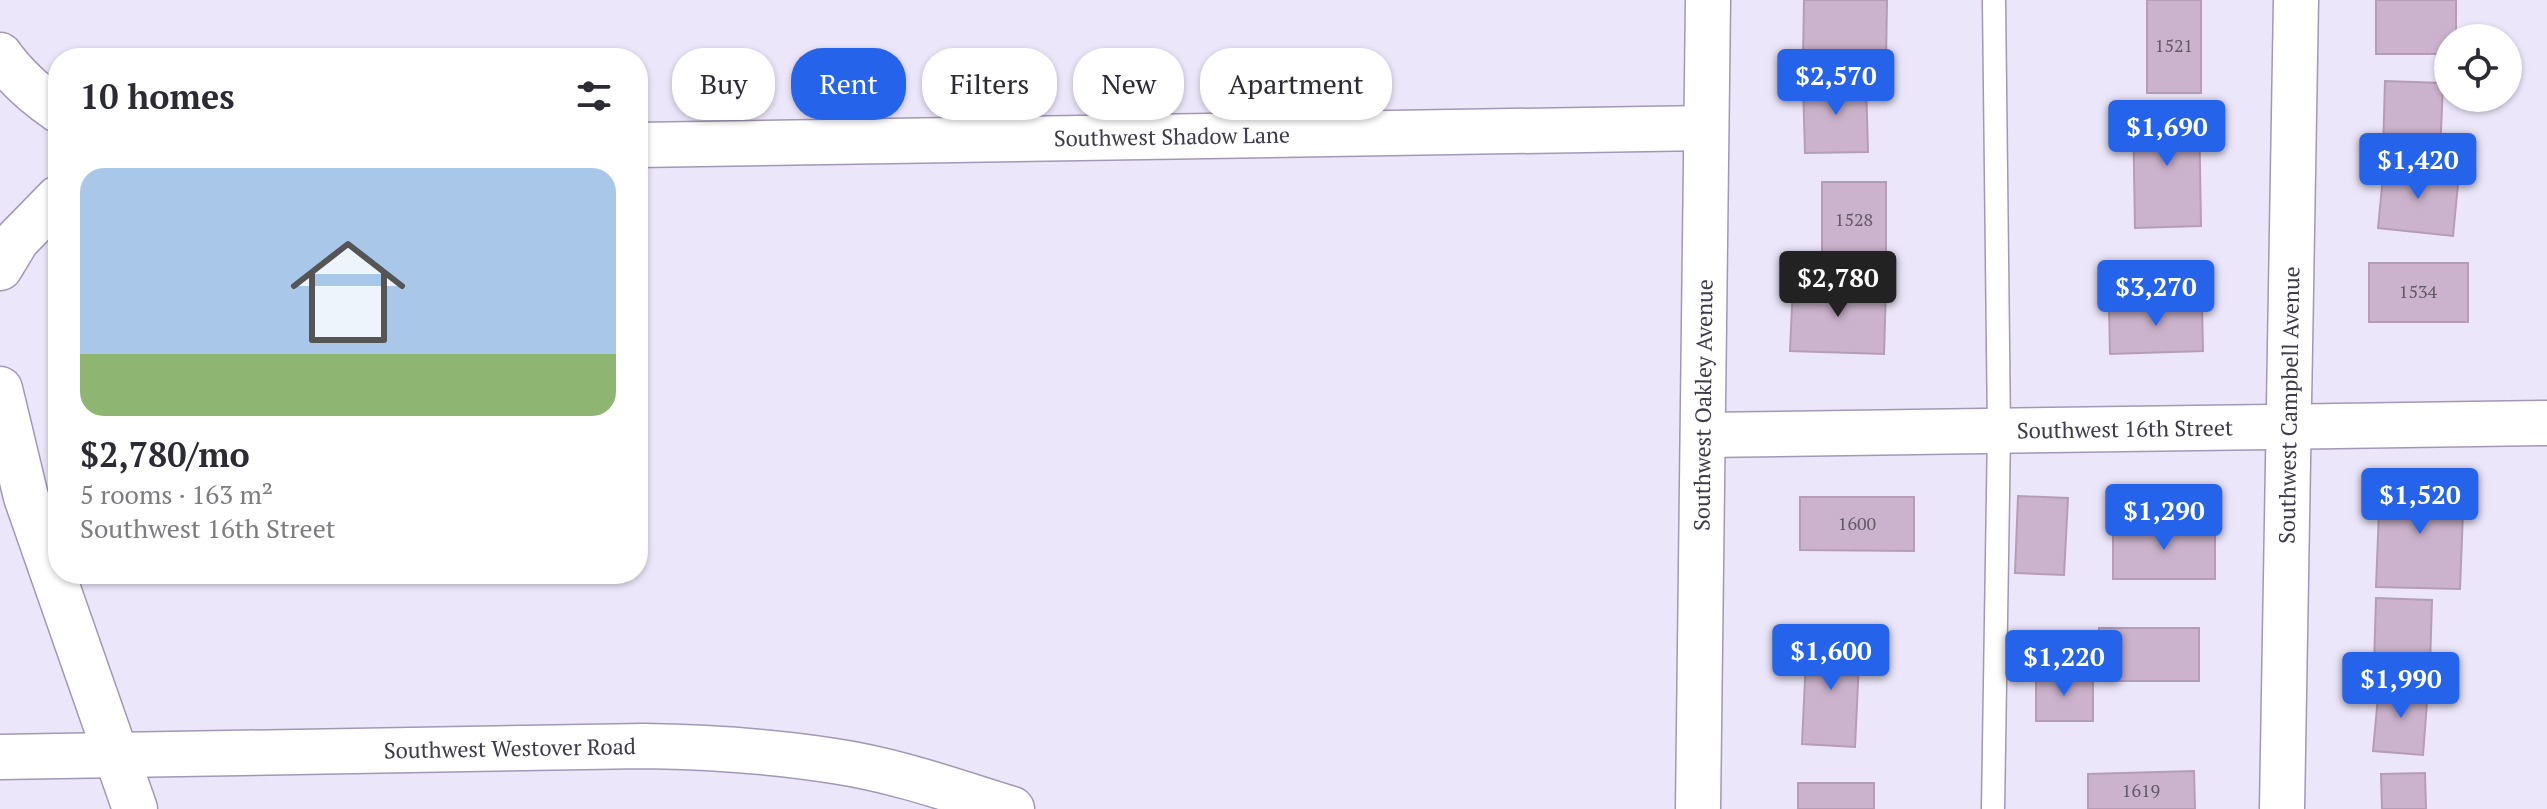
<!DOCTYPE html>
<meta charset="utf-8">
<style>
:root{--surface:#fff;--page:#f7f7f7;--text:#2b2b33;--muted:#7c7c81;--line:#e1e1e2;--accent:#2563eb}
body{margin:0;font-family:"PT Serif",serif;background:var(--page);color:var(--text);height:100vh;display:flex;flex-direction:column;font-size:30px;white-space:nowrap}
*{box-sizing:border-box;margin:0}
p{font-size:26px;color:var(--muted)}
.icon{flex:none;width:44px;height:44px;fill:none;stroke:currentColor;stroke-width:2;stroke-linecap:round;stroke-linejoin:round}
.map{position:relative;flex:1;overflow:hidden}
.details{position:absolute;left:48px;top:48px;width:600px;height:536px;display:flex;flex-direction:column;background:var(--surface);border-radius:32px;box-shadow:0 2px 6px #0004}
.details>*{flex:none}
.guide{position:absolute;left:672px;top:48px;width:760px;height:72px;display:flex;gap:16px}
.buttons{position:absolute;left:2434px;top:24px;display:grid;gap:16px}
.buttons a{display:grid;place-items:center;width:88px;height:88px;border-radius:50%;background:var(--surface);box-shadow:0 2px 6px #0004;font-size:40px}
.price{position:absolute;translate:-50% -68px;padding:0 18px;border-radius:8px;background:var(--accent);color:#fff;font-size:26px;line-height:52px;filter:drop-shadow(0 2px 4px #0008)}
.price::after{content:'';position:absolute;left:50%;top:48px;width:24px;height:18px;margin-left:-12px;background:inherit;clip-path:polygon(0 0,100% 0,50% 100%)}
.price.on{background:#222;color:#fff}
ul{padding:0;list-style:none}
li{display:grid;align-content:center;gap:16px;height:424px;padding:0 32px}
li+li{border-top:2px solid var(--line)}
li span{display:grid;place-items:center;height:248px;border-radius:24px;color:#555}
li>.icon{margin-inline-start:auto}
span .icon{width:144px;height:144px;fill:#fffc;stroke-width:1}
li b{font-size:34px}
h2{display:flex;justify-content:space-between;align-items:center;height:96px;padding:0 32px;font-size:34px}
.pill{padding:0 28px;border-radius:32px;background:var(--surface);box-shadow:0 2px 6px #0004;font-size:28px;line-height:72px}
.pill.on{background:var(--accent);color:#fff}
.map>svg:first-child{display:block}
.building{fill:#ccb3cd;stroke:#b59db6;stroke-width:2}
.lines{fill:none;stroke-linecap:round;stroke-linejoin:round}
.service-casing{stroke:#a298b6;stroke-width:25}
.minor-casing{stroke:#a298b6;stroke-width:47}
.tertiary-casing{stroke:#a298b6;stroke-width:47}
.service{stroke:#fff;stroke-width:22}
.minor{stroke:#fff;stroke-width:44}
.tertiary{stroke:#fff;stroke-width:44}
.labels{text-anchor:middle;stroke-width:6;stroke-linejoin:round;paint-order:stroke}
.number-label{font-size:18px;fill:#625868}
.street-label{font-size:22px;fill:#3e3a47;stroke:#ece6fa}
</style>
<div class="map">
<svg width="2547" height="809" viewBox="0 0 2547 809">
<rect width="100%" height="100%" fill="#ece6fa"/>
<!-- building -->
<g class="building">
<polygon points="1804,0 1887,0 1886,61 1803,59"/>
<rect x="2147" y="0" width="54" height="93"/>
<polygon points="2376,0 2456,0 2456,38 2448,38 2448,54 2376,54"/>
<polygon points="1866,81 1868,152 1805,153 1803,82"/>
<polygon points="2385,81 2443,83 2440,155 2383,152"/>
<polygon points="2199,108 2201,226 2135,228 2133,109"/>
<polygon points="2384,166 2459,174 2453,236 2378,228"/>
<rect x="1822" y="182" width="64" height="76"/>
<rect x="2369" y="263" width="99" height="59"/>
<polygon points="1793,284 1886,287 1884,354 1790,351"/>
<polygon points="2202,303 2203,351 2110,354 2109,305"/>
<polygon points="2380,484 2464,486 2460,589 2376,587"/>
<polygon points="2018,496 2068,498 2064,575 2015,573"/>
<polygon points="1800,497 1914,497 1914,551 1800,550"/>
<rect x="2113" y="524" width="102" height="55"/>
<polygon points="2376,598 2432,600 2430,666 2374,665"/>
<rect x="2099" y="628" width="100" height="53"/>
<polygon points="1807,637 1860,640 1855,747 1802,744"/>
<rect x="2036" y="675" width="57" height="46"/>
<polygon points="2379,685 2428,689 2423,755 2373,751"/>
<polygon points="2194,771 2195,809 2088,809 2088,774"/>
<polygon points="2425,773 2426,809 2382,809 2381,774"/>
<rect x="1798" y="783" width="76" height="26"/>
</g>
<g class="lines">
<defs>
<polyline id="service" points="1993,809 1999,431 1994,0"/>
<g id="minor">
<path d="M 0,55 C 15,76 36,95 58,110"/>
<path id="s1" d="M 638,145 L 1706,128"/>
<polyline points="0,268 17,240 58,198"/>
<polyline points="0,389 26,497 135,809"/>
<path id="s2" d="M 1703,435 L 2547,423"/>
<path id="s3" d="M 0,757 L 644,746 C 708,747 771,751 834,761 C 895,770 954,791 1012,809"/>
<path id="s4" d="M 2282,809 L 2296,0"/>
</g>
<g id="tertiary">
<path id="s5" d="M 1698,809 L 1708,0"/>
</g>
</defs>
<!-- service casing -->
<use href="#service" class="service-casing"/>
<!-- minor casing -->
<use href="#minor" class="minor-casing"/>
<!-- tertiary casing -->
<use href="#tertiary" class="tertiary-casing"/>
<!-- service -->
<use href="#service" class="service"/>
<!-- minor -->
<use href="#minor" class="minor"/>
<!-- tertiary -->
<use href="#tertiary" class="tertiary"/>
</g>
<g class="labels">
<!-- number labels -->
<g class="number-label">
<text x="2174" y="52">1521</text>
<text x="1854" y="226">1528</text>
<text x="2418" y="298">1534</text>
<text x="1857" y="530">1600</text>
<text x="2141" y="797">1619</text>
</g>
<!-- street labels -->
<g class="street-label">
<text dy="8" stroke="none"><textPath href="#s1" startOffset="534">Southwest Shadow Lane</textPath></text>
<text dy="8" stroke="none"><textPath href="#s4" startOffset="404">Southwest Campbell Avenue</textPath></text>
<text dy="8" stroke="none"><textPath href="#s5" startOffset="404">Southwest Oakley Avenue</textPath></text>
<text dy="8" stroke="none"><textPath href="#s2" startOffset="422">Southwest 16th Street</textPath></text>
<text dy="8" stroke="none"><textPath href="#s3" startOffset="510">Southwest Westover Road</textPath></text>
</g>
</g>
</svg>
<div class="buttons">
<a><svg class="icon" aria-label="locate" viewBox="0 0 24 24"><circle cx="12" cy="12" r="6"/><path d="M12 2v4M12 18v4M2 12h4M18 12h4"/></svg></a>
</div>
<b class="price" style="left:1836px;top:117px">$2,570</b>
<b class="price" style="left:2167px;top:168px">$1,690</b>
<b class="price" style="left:2418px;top:201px">$1,420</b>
<b class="price on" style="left:1838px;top:319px">$2,780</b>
<b class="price" style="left:2156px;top:328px">$3,270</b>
<b class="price" style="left:2420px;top:536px">$1,520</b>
<b class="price" style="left:2164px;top:552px">$1,290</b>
<b class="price" style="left:1831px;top:692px">$1,600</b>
<b class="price" style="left:2064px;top:698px">$1,220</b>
<b class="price" style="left:2401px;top:720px">$1,990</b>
<div class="guide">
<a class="pill">Buy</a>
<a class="pill on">Rent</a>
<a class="pill">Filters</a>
<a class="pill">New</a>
<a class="pill">Apartment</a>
</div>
<section class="details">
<h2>10 homes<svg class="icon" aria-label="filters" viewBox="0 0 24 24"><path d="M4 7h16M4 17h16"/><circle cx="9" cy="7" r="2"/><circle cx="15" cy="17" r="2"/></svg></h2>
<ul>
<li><span style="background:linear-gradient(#a9c7e8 75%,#8fb573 0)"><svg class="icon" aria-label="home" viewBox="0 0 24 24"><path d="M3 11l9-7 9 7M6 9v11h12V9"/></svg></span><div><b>$2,780/mo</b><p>5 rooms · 163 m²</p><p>Southwest 16th Street</p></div></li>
</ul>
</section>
</div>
